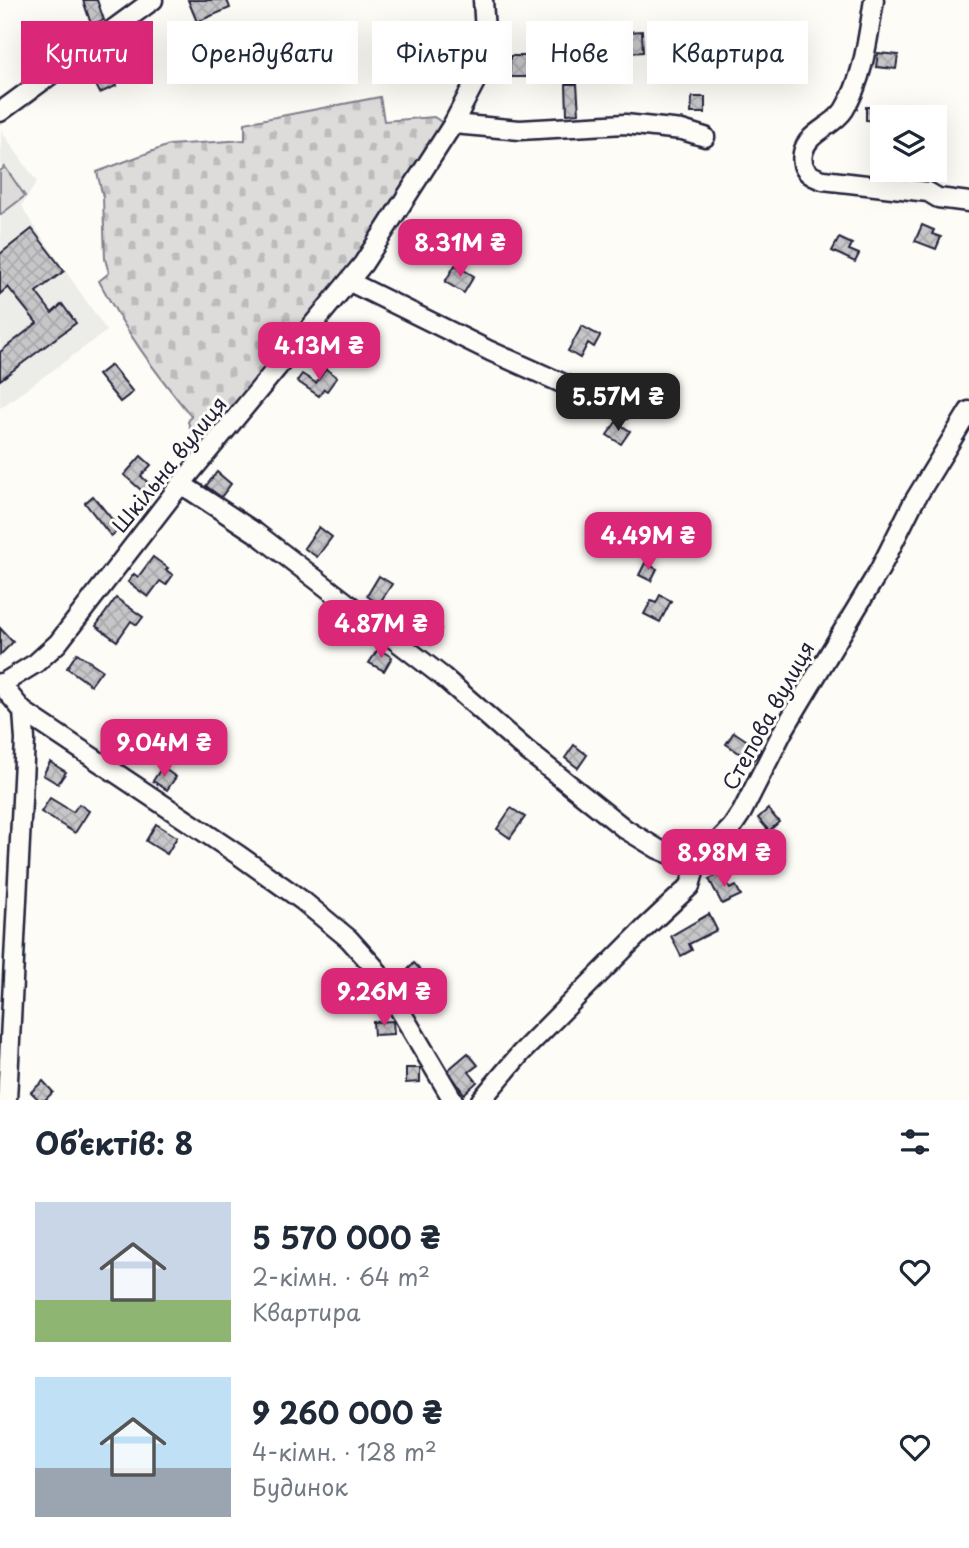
<!DOCTYPE html>
<html lang="uk">
<meta charset="utf-8">
<style>
:root{--surface:#fff;--page:#f6f6f7;--text:#1f2937;--muted:#747a83;--accent:#db2777}
body{margin:0;font-family:"Playpen Sans",sans-serif;background:var(--page);color:var(--text);height:100vh;display:flex;flex-direction:column;font-size:26px;white-space:nowrap}
*{box-sizing:border-box;margin:0}
p{font-size:23px;color:var(--muted)}
.icon{flex:none;width:38px;height:38px;fill:none;stroke:currentColor;stroke-width:2;stroke-linecap:round;stroke-linejoin:round}
.map{position:relative;height:1100px;overflow:hidden}
.sheet{display:flex;flex-direction:column;background:var(--surface);flex:1}
.sheet>*{flex:none}
.guide{position:absolute;left:21px;top:21px;width:928px;height:63px;display:flex;gap:14px}
.tools{position:absolute;left:870px;top:105px;display:grid;gap:14px}
.tools a{display:grid;place-items:center;width:77px;height:77px;border-radius:0px;background:var(--surface);box-shadow:0 7px 28px #0002;font-size:35px}
.price{position:absolute;translate:-50% -60px;padding:0 16px;border-radius:14px;background:var(--accent);color:#fff;font-size:23px;line-height:46px;filter:drop-shadow(0 2px 4px #0008)}
.price::after{content:'';position:absolute;left:50%;top:42px;width:21px;height:16px;margin-left:-10px;background:inherit;clip-path:polygon(0 0,100% 0,50% 100%)}
.price.active{background:#222;color:#fff}
ul{padding:0;list-style:none}
li{display:flex;align-items:center;gap:21px;height:175px;padding:0 35px}
li span{display:grid;place-items:center;flex:none;width:196px;height:140px;border-radius:0px;color:#555}
li>.icon{margin-inline-start:auto}
span .icon{width:84px;height:84px;fill:#fffc;stroke-width:1}
li b{font-size:30px}
h2{display:flex;justify-content:space-between;align-items:center;height:84px;padding:0 35px;font-size:30px}
.chip{padding:0 24px;border-radius:0px;background:var(--surface);box-shadow:0 7px 28px #0002;font-size:24px;line-height:63px}
.chip.active{background:var(--accent);color:#fff}
.map>svg:first-child{display:block}
.built{fill:#ecece9}
.grass{fill:#dddcdb;stroke:#807f8b;stroke-width:2}
.cemetery{fill:url(#cemetery-stones);stroke:#807f8b;stroke-width:2}
.building{fill:url(#building-cross-hatch);stroke:#22223b;stroke-width:2}
.lines{fill:none;stroke-linecap:round;stroke-linejoin:round}
.minor-casing{stroke:#22223b;stroke-width:23}
.minor{stroke:#fdfcf7;stroke-width:18}
.labels{text-anchor:middle;stroke-width:6;stroke-linejoin:round;paint-order:stroke}
.street-label{font-size:21px;fill:#22223b;stroke:#fdfcf7}
</style>
<div class="map">
<svg width="969" height="1100" viewBox="0 0 969 1100">
<defs>
<pattern id="cemetery-stones" width="16" height="16" patternUnits="userSpaceOnUse" patternTransform="scale(1.75)"><rect width="16" height="16" fill="#dddcdb"/><path d="M2 7V4a2 2 0 0 1 4 0v3zM10 15v-3a2 2 0 0 1 4 0v3z" fill="#bdbcbd"/></pattern>
<pattern id="building-cross-hatch" width="8" height="8" patternUnits="userSpaceOnUse" patternTransform="scale(1.75)"><rect width="8" height="8" fill="#c6c6c8"/><path d="M0 0l8 8M0 8l8-8" fill="none" stroke="#aaaaad"/></pattern>
</defs>
<rect width="100%" height="100%" fill="#fdfcf7"/>
<filter id="ink" filterUnits="userSpaceOnUse"><feTurbulence type="fractalNoise" baseFrequency=".0143" numOctaves="2"/><feDisplacementMap in="SourceGraphic" scale="14" xChannelSelector="R" yChannelSelector="G"/><feConvolveMatrix kernelMatrix="1 2 1 2 8 2 1 2 1" color-interpolation-filters="sRGB"/></filter>
<g filter="url(#ink)">
<!-- built -->
<polygon class="built" points="1,130 37,182 22,205 26,214 107,331 0,408"/>
<!-- grass -->
<polygon class="grass" points="5,167 25,196 0,215 0,171"/>
<!-- cemetery -->
<path class="cemetery" d="M 380,97 L 384,121 L 434,117 L 443,123 L 344,276 L 198,449 L 188,422 L 191,416 C 155,372 126,332 99,281 L 109,273 L 105,259 L 103,197 L 97,172 L 169,145 L 245,140 L 245,123 Z"/>
<!-- building -->
<g class="building">
<polygon points="83,0 97,0 104,20 91,24"/>
<polygon points="188,0 227,0 230,8 197,22"/>
<polygon points="692,28 716,29 715,46 706,45 704,73 692,72"/>
<polygon points="642,31 643,52 630,53 628,32"/>
<polygon points="878,53 898,55 896,69 876,67"/>
<rect x="510" y="56" width="17" height="21"/>
<polygon points="109,69 116,86 100,93 92,77"/>
<polygon points="566,84 577,84 579,113 567,114"/>
<polygon points="692,97 705,97 705,113 691,113"/>
<polygon points="866,107 887,108 887,117 882,117 882,121 866,120"/>
<polygon points="922,225 934,230 932,234 941,237 936,249 915,241"/>
<polygon points="32,229 64,271 36,292 52,313 62,304 76,323 0,380 0,352 37,323 8,287 0,294 0,254"/>
<polygon points="839,238 852,244 849,250 859,254 855,262 832,251"/>
<polygon points="455,265 474,276 464,293 445,282"/>
<polygon points="582,326 600,336 594,347 588,343 580,358 568,351"/>
<polygon points="342,344 353,352 345,363 334,354"/>
<polygon points="111,365 133,392 120,402 98,375"/>
<polygon points="326,369 337,377 327,391 324,389 319,396 297,381 302,374 316,383"/>
<polygon points="627,375 640,381 634,393 621,387"/>
<polygon points="616,422 630,431 621,444 607,435"/>
<polygon points="141,456 151,465 141,476 156,490 150,498 124,475"/>
<polygon points="217,472 231,484 221,497 206,486"/>
<polygon points="93,496 120,529 111,536 85,503"/>
<polygon points="319,527 332,537 317,557 304,548"/>
<polygon points="153,557 168,568 166,570 173,575 166,585 160,581 148,597 128,582 134,574 138,577"/>
<polygon points="645,563 657,569 651,581 639,575"/>
<polygon points="379,576 392,584 379,604 367,596"/>
<polygon points="660,595 671,601 660,622 644,614 651,601 656,603"/>
<polygon points="116,598 143,617 137,625 131,621 117,641 96,626"/>
<polygon points="427,620 441,629 431,645 417,637"/>
<polygon points="0,628 13,642 0,655"/>
<polygon points="378,649 392,657 384,671 369,663"/>
<polygon points="77,653 102,670 91,685 67,668"/>
<polygon points="734,732 761,750 752,762 726,744"/>
<polygon points="574,745 587,755 578,768 565,758"/>
<polygon points="50,762 66,772 58,784 43,775"/>
<polygon points="162,767 176,777 167,790 153,781"/>
<polygon points="50,798 73,812 79,804 89,811 75,833 41,812"/>
<polygon points="511,808 525,817 510,838 497,829"/>
<polygon points="768,809 779,822 769,831 758,818"/>
<polygon points="156,824 177,837 167,854 146,841"/>
<polygon points="756,843 765,857 752,867 742,853"/>
<polygon points="722,873 730,889 736,886 741,895 722,904 709,879"/>
<polygon points="709,914 717,930 689,944 692,950 681,956 671,936"/>
<polygon points="414,963 425,974 415,985 403,975"/>
<polygon points="393,1021 394,1034 374,1035 373,1022"/>
<polygon points="468,1053 478,1065 469,1072 477,1082 464,1094 448,1070"/>
<polygon points="406,1068 420,1068 420,1082 406,1083"/>
<polygon points="43,1081 53,1092 45,1100 39,1100 31,1092"/>
</g>
<g class="lines">
<defs>
<g id="minor">
<path d="M 874,0 C 868,36 864,78 844,110 C 833,127 807,132 803,153 C 800,169 809,176 823,180 L 928,192 L 938,198 L 969,202"/>
<polyline points="0,112 153,0"/>
<polyline points="453,124 520,130 625,124 682,130 705,137"/>
<polyline points="350,282 490,351 622,410"/>
<polyline points="181,484 256,533 443,677 525,749 625,829 658,849 696,865"/>
<polyline points="0,683 23,711 25,740 7,1100"/>
<polyline points="0,685 36,663 58,643 181,484 363,264 453,124 477,78 486,48 483,0"/>
<polyline points="23,711 240,856 303,901 349,939 375,968 453,1100"/>
<polyline points="481,1100 521,1053 644,929 690,886 696,865 732,827 742,812 783,731 880,569 913,503 969,411"/>
</g>
</defs>
<!-- minor casing -->
<use href="#minor" class="minor-casing"/>
<!-- minor -->
<use href="#minor" class="minor"/>
</g>
</g>
<g class="labels">
<!-- street labels -->
<g class="street-label">
<text transform="translate(170 465) rotate(-51)" y="7">Шкільна вулиця</text>
<text transform="translate(769 716) rotate(-61)" y="7">Степова вулиця</text>
</g>
</g>
</svg>
<div class="tools">
<a><svg class="icon" aria-label="layers" viewBox="0 0 24 24"><path d="M12 4l9 5-9 5-9-5zM3 14l9 5 9-5"/></svg></a>
</div>
<b class="price" style="left:460px;top:279px">8.31M ₴</b>
<b class="price" style="left:319px;top:382px">4.13M ₴</b>
<b class="price active" style="left:618px;top:433px">5.57M ₴</b>
<b class="price" style="left:648px;top:572px">4.49M ₴</b>
<b class="price" style="left:381px;top:660px">4.87M ₴</b>
<b class="price" style="left:164px;top:779px">9.04M ₴</b>
<b class="price" style="left:724px;top:889px">8.98M ₴</b>
<b class="price" style="left:384px;top:1028px">9.26M ₴</b>
<div class="guide">
<a class="chip active">Купити</a>
<a class="chip">Орендувати</a>
<a class="chip">Фільтри</a>
<a class="chip">Нове</a>
<a class="chip">Квартира</a>
</div>
</div>
<section class="sheet">
<h2>Об’єктів: 8<svg class="icon" aria-label="filters" viewBox="0 0 24 24"><path d="M4 7h16M4 17h16"/><circle cx="9" cy="7" r="2"/><circle cx="15" cy="17" r="2"/></svg></h2>
<ul>
<li><span style="background:linear-gradient(#c9d6e8 70%,#8fb573 0)"><svg class="icon" aria-label="home" viewBox="0 0 24 24"><path d="M3 11l9-7 9 7M6 9v11h12V9"/></svg></span><div><b>5 570 000 ₴</b><p>2-кімн. · 64 m²</p><p>Квартира</p></div><svg class="icon" aria-label="heart" viewBox="0 0 24 24"><path d="M12 20l-8-8c-3-5 5-10 8-4 3-6 11-1 8 4z"/></svg></li>
<li><span style="background:linear-gradient(#bfe0f5 65%,#9aa5b1 0)"><svg class="icon" aria-label="home" viewBox="0 0 24 24"><path d="M3 11l9-7 9 7M6 9v11h12V9"/></svg></span><div><b>9 260 000 ₴</b><p>4-кімн. · 128 m²</p><p>Будинок</p></div><svg class="icon" aria-label="heart" viewBox="0 0 24 24"><path d="M12 20l-8-8c-3-5 5-10 8-4 3-6 11-1 8 4z"/></svg></li>
</ul>
</section>
